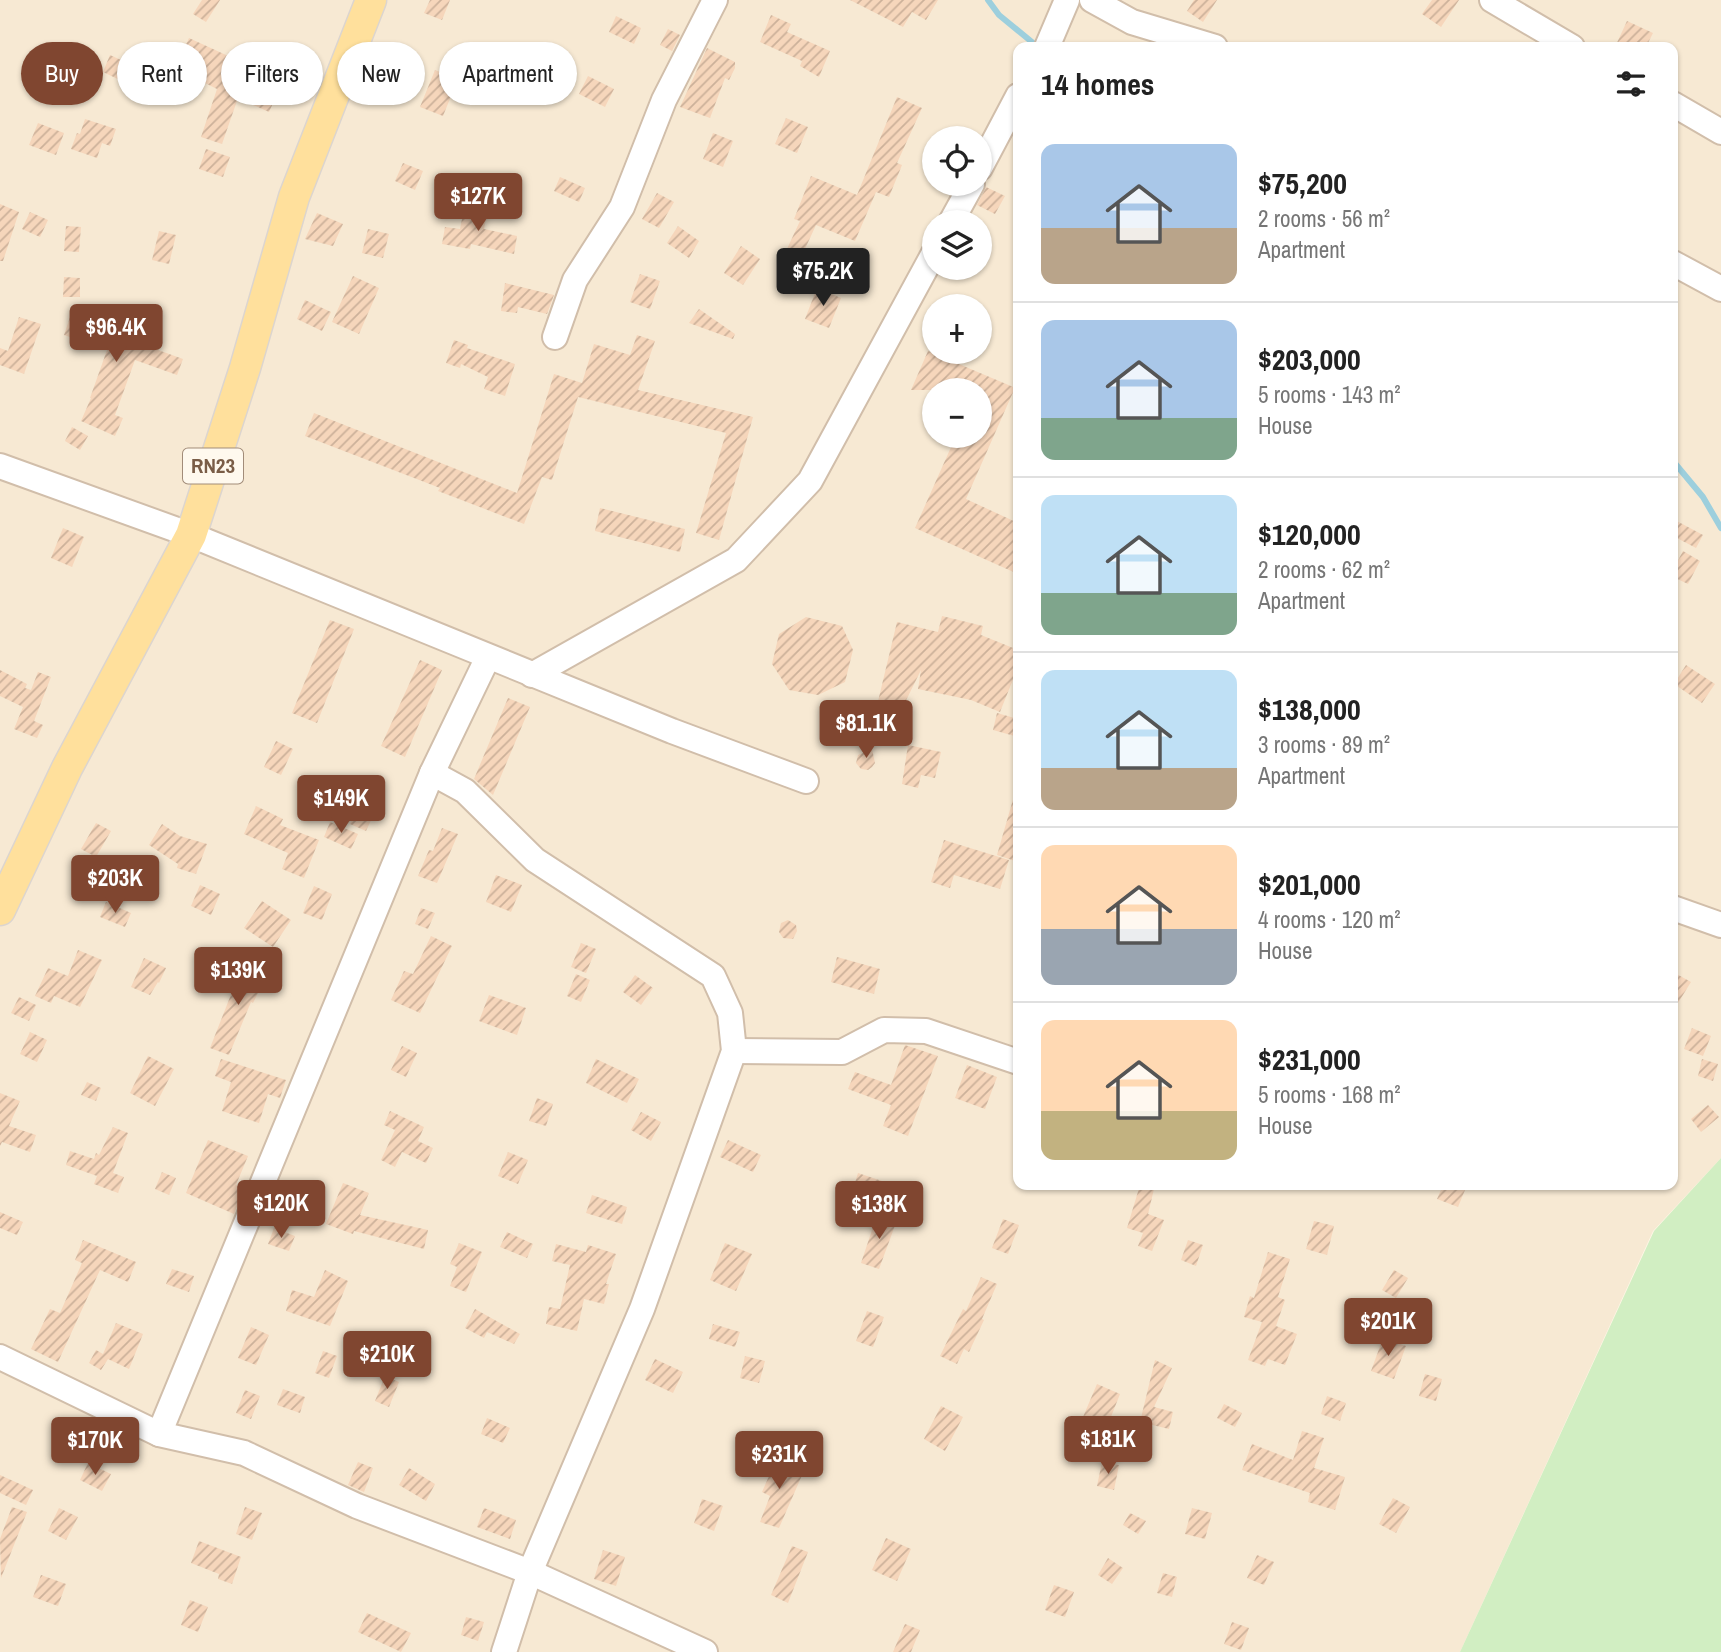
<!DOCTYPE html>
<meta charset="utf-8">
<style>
:root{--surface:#fff;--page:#f2f2f2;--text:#222;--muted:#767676;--line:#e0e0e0;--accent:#804630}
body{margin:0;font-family:"Archivo Narrow",sans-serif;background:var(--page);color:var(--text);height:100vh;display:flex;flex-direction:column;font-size:26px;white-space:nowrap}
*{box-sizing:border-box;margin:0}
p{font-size:23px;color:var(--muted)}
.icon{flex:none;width:38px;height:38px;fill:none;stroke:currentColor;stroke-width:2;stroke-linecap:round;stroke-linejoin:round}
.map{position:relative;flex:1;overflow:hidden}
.drawer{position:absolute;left:1013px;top:42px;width:665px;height:1148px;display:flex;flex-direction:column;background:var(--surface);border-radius:14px;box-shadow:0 2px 5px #0004}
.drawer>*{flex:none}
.banner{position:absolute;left:21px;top:42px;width:665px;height:63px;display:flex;gap:14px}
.buttons{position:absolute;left:922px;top:126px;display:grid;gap:14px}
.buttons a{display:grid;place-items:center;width:70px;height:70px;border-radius:50%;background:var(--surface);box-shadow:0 2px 5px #0004;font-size:35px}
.price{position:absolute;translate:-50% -60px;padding:0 16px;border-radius:7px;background:var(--accent);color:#fff;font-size:23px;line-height:46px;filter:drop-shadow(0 2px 4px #0008)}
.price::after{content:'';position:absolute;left:50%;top:42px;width:21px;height:16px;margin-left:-10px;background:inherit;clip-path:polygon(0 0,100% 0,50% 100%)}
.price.active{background:#222;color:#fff}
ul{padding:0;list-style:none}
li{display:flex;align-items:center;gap:21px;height:175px;padding:0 28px}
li+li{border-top:2px solid var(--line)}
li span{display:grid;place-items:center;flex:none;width:196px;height:140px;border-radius:14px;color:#555}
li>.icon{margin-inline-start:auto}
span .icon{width:84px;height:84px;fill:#fffc;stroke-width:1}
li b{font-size:30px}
h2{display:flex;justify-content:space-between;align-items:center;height:84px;padding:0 28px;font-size:30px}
.tag{padding:0 24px;border-radius:32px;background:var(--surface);box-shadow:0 2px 5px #0004;font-size:24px;line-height:63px}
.tag.active{background:var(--accent);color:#fff}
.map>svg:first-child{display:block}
.residential{fill:#f7e9d3;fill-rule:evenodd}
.green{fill:#d1eec2}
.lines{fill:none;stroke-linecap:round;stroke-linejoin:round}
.stream{stroke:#9dcfdd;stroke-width:6}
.building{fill:url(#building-hatch)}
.minor-casing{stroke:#d1beaa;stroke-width:28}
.major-casing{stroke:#dcd5cf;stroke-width:33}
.minor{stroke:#fff;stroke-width:24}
.major{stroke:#ffe09c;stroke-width:30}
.labels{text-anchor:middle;stroke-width:5;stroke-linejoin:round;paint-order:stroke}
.shield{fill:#fff9ee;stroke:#a28c79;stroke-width:2}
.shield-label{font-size:21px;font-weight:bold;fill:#7a5d47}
</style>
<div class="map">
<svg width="1721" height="1652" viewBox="0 0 1721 1652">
<defs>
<pattern id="building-hatch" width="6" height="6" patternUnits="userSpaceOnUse" patternTransform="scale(1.75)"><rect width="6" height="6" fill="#f6d6bb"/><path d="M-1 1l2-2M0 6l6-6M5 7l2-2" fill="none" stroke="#ccb19a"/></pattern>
</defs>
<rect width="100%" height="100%" fill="#fef6e6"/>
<!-- residential -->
<path class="residential" d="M 0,0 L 1721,0 L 1721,1158 L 1653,1231 L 1460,1652 L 0,1652 ZM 1018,47 L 1673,47 L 1673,1185 L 1018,1185 ZM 934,138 L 980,138 L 980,184 L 934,184 ZM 934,222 L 980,222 L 980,268 L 934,268 ZM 934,306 L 980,306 L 980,352 L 934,352 ZM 934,390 L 980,390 L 980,436 L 934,436 Z"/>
<!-- green -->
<polygon class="green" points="1721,1158 1721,1652 1460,1652 1654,1231"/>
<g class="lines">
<!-- stream -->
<g class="stream">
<polyline points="988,0 999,15 1038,47"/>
<polyline points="1673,461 1703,497 1721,528"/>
</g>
</g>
<!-- building -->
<g class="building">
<polygon points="202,0 220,0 206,22 193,14"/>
<polygon points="430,0 450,0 442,20 424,13"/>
<polygon points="850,0 938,0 926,20 912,12 903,27"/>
<polygon points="1194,0 1217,0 1203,22 1187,11"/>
<polygon points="1432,0 1459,0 1441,27 1422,14"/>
<polygon points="771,15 791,24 787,32 830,51 819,77 800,66 802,61 760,42"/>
<polygon points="616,16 641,28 634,44 609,32"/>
<polygon points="1627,21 1653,33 1646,47 1615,47"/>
<polygon points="668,29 680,35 672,51 660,45"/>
<polygon points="189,38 283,81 269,112 238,98 222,144 201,137 217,89 175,68"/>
<polygon points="707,48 735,62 735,68 729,80 725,78 710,118 680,107"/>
<polygon points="110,55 132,65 124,82 103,72"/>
<polygon points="435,70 458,79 443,116 420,107"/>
<polygon points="588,76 614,89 605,107 579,94"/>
<polygon points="897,97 922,108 897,163 902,165 889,197 876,192 855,241 816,225 794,273 779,266 800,221 794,219 811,176 857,195"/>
<polygon points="786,118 808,127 797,153 775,144"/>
<polygon points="85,119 116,129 110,146 102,143 97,158 71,149 77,133 80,134"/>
<polygon points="38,123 64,133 56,155 29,145"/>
<polygon points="713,133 733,141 723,167 703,159"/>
<polygon points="206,149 230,157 223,177 199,169"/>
<polygon points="403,163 423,171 415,190 395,181"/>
<polygon points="560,177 585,188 579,202 554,191"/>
<polygon points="986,187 1005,196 995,214 977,205"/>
<polygon points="657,193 674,202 659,228 642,219"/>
<polygon points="0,204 19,212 3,261 0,261"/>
<polygon points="465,204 488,208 484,229 517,236 514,254 471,244 470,249 442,244 445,227 460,229"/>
<polygon points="30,212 48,220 40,237 22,229"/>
<polygon points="317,213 343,224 333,246 305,239"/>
<polygon points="66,226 81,227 79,252 64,251"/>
<polygon points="678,226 699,241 689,258 667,243"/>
<polygon points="368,229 389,234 383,258 362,253"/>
<polygon points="159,231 176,235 169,264 152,260"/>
<polygon points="741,246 760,259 743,285 724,273"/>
<polygon points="640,274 660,281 650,309 630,302"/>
<polygon points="353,276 379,288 359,334 332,322"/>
<polygon points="64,277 80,278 80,297 63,297"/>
<polygon points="505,283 554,295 547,314 518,307 517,313 501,311"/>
<polygon points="817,288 841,298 829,328 805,319"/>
<polygon points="305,300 331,312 322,331 297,319"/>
<polygon points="130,308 146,314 136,342 183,359 177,375 135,360 115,415 123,418 115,436 81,421 91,398 90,398 107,350 64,335 72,311 123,329"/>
<polygon points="699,309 735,334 733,339 689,323"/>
<polygon points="19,317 41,324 24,374 0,365 0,348 8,351"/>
<polygon points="637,335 655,341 638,390 753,417 719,540 696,533 726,433 578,397 552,480 542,477 524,524 438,491 440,488 305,436 314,413 517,493 554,374 582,383 594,344 630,355"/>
<polygon points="454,340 468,345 467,348 515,364 505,396 484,389 488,377 461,364 460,368 446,363"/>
<polygon points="928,351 1018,389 1014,390 966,499 1018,523 1018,574 915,528 956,436 980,436 980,390 911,390"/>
<polygon points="72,427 88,436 80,450 65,441"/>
<polygon points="600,508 685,529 680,552 595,531"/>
<polygon points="1673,519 1703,535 1696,548 1673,536"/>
<polygon points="63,528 84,537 72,567 51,558"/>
<polygon points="1683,551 1700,561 1688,584 1673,577 1673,570"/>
<polygon points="942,616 983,626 981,635 1018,650 1018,667 1000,712 971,700 918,689 921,670 885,743 869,739 897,622 938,632"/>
<polygon points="806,617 842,626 853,650 845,682 818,695 789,690 772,664 779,634"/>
<polygon points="330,620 354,629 317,723 292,713"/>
<polygon points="420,660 442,670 405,757 381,746"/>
<polygon points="1686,665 1715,684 1702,703 1674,684"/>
<polygon points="0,670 27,684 25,688 31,690 38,672 51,677 34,721 43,725 37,738 14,729 23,707 0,696"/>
<polygon points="508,698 530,707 493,795 474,779"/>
<polygon points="997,713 1018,719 1018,737 993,730"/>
<polygon points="276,741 293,749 281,775 264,767"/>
<polygon points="908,745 941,752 935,778 921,775 918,788 902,784"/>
<polygon points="872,749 875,763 872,767 868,770 861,769 856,763 858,755"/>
<polygon points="363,795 379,803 366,831 350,824"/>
<polygon points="1014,796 1018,797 1018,862 997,855"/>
<polygon points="256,806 283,819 280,825 319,840 304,878 282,869 288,853 244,834"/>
<polygon points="330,822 358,834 351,849 324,837"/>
<polygon points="96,823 111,831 96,857 81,849"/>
<polygon points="162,824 180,836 207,844 196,874 177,868 178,864 149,845"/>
<polygon points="442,828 458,834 437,883 418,876 429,850 433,851"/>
<polygon points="944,840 1009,860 1000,889 954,875 950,888 931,882"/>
<polygon points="496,875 522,885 511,912 486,902"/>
<polygon points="200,885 220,894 211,915 191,906"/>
<polygon points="314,886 332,894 322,920 303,913"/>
<polygon points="262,901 291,920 273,947 244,928"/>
<polygon points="106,902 131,913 125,927 100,917"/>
<polygon points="421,908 435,913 428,929 415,924"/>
<polygon points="788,920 796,925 797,931 793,939 783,938 779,932 781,923"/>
<polygon points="431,936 452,946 420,1013 391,1000 404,971 413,974"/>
<polygon points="581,943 596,949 586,973 571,967"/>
<polygon points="78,950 102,960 80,1007 54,996 51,1003 35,996 48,968 68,976"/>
<polygon points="837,957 880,969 874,994 831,982"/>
<polygon points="144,958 166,968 159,983 158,982 150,995 131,987"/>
<polygon points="245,962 268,973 253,1003 251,1002 229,1055 210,1048 232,992 230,991"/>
<polygon points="1673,972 1691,982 1673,1011"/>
<polygon points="576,974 590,980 581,1002 567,996"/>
<polygon points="635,975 653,988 641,1005 623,992"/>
<polygon points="489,995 526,1008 517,1035 479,1021"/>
<polygon points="19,997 36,1005 29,1021 11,1013"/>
<polygon points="1692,1028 1711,1036 1703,1056 1684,1049"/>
<polygon points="30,1032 47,1040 37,1062 20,1054"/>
<polygon points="905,1045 938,1056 908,1136 883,1126 891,1105 848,1089 855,1072 891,1085"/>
<polygon points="402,1046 417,1053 406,1077 391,1070"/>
<polygon points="148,1056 174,1069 155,1106 130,1093"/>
<polygon points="221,1059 286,1080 280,1098 268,1094 259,1123 222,1111 231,1082 215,1076"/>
<polygon points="596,1059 639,1079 627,1103 586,1083"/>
<polygon points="1702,1059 1718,1064 1713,1081 1698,1076"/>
<polygon points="967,1065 997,1077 985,1109 955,1098"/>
<polygon points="87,1082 101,1088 96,1101 81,1095"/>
<polygon points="0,1093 20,1101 9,1126 36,1135 30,1152 2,1142 0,1146"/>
<polygon points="537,1098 553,1104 546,1126 529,1121"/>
<polygon points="1708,1105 1719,1117 1701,1132 1691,1119"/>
<polygon points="390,1111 424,1127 418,1141 433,1148 426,1163 402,1152 395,1167 381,1160 395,1130 384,1125"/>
<polygon points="641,1112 661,1122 651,1141 631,1130"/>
<polygon points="113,1127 128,1133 113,1173 124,1177 118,1193 94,1184 97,1176 66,1165 70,1151 94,1159 96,1153 99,1155"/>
<polygon points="208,1140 248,1156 236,1185 244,1189 234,1214 186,1193"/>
<polygon points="728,1140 761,1155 753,1172 720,1157"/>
<polygon points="508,1152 528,1160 518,1184 498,1176"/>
<polygon points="162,1172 176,1178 169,1195 155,1189"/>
<polygon points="858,1173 882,1181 877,1196 853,1189"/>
<polygon points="343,1183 369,1193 360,1215 428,1230 424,1249 354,1231 353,1234 326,1224"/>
<polygon points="1140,1185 1155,1185 1148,1214 1164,1220 1152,1251 1138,1246 1143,1233 1127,1228"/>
<polygon points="1443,1185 1453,1185 1465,1190 1458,1207 1437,1199"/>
<polygon points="592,1195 627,1207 622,1224 586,1213"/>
<polygon points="0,1212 23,1222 17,1235 0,1228"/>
<polygon points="878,1212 897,1220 879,1269 861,1263"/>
<polygon points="1003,1219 1019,1225 1008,1254 992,1248"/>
<polygon points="1314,1221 1334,1226 1327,1255 1306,1249"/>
<polygon points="274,1228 295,1236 289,1251 268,1244"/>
<polygon points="507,1232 533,1244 527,1258 500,1247"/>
<polygon points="83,1240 136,1262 128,1282 100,1270 58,1362 31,1349 50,1309 60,1313 82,1263 75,1260"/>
<polygon points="1188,1240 1203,1245 1196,1266 1181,1260"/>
<polygon points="459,1243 482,1252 466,1292 450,1286 457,1267 450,1264"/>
<polygon points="725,1243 752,1254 736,1291 710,1280"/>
<polygon points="556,1244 586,1252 588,1245 616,1254 606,1284 609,1284 604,1304 584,1299 577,1331 546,1324 549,1307 560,1309 570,1265 552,1261"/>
<polygon points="1268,1252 1290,1259 1278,1297 1285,1300 1276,1326 1297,1334 1285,1365 1268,1359 1265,1366 1248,1360 1262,1322 1244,1317 1250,1296 1254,1298"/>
<polygon points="172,1269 194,1276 189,1292 166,1284"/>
<polygon points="325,1270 348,1281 330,1326 286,1311 292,1290 314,1297"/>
<polygon points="1394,1270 1408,1278 1396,1298 1382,1290"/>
<polygon points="981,1277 997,1284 982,1319 984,1320 969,1352 964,1349 957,1364 940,1356 963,1309 966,1311"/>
<polygon points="475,1309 520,1334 514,1344 487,1332 484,1338 465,1328"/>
<polygon points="867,1311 884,1317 873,1347 856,1341"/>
<polygon points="116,1323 143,1334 129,1369 108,1359 101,1370 89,1363 96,1350 103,1354"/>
<polygon points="713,1324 740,1332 735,1347 709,1339"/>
<polygon points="251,1327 269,1335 256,1365 238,1358"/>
<polygon points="1383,1338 1406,1346 1394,1379 1371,1371"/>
<polygon points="323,1351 337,1356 329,1378 315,1373"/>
<polygon points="745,1356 765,1361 759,1383 740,1378"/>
<polygon points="655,1359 683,1372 673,1393 645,1380"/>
<polygon points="1155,1360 1172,1368 1154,1407 1173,1412 1169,1429 1140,1422"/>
<polygon points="1425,1374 1442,1379 1436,1401 1419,1396"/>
<polygon points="385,1376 399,1382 389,1407 375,1401"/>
<polygon points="1097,1384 1120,1394 1107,1427 1083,1417"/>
<polygon points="283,1389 305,1397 300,1413 277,1405"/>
<polygon points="245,1390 260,1396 251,1419 236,1413"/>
<polygon points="1327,1396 1346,1403 1340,1421 1321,1414"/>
<polygon points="1224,1404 1242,1413 1235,1427 1217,1418"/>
<polygon points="941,1406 963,1417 945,1451 924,1439"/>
<polygon points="487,1418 510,1428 503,1443 481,1434"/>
<polygon points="1302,1431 1324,1438 1314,1468 1345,1477 1335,1510 1308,1502 1310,1493 1242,1470 1252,1444 1293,1460"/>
<polygon points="770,1457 803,1473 779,1528 760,1522 770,1496 762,1492 769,1476 763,1473"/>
<polygon points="358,1462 373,1468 364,1492 348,1485"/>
<polygon points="1102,1462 1119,1465 1114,1490 1097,1486"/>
<polygon points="88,1463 111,1474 102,1491 80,1480"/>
<polygon points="409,1468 435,1484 426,1501 399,1485"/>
<polygon points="0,1475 33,1490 26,1505 0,1493"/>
<polygon points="1393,1498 1410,1507 1396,1533 1379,1524"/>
<polygon points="702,1499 723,1506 714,1531 694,1523"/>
<polygon points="12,1507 27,1512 1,1578 0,1539"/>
<polygon points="245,1507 262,1513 252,1540 236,1534"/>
<polygon points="59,1508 78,1517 66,1540 48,1531"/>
<polygon points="484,1508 516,1520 510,1539 477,1527"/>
<polygon points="1192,1508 1212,1513 1205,1539 1185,1534"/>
<polygon points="1130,1513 1146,1521 1138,1534 1123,1525"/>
<polygon points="886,1538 911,1549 897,1581 872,1570"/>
<polygon points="199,1541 241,1557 232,1584 218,1579 219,1574 191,1563"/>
<polygon points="792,1546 808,1552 788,1603 771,1595"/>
<polygon points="603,1550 625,1557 616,1586 594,1579"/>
<polygon points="1257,1555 1274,1562 1264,1585 1247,1578"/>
<polygon points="1108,1558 1123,1568 1112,1584 1098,1575"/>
<polygon points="1163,1573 1177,1577 1172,1597 1157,1593"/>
<polygon points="41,1575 66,1584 58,1606 33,1597"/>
<polygon points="1054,1585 1074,1592 1065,1617 1045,1610"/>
<polygon points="190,1600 208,1607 198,1632 181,1625"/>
<polygon points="367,1613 411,1633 401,1652 358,1632"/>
<polygon points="466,1617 484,1622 478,1641 461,1635"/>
<polygon points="1232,1622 1249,1628 1241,1650 1224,1644"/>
<polygon points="905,1624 920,1630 911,1652 893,1652"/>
</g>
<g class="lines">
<defs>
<g id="minor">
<polyline points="1092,0 1132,22 1215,47"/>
<polyline points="1492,0 1572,47"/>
<polyline points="1047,47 1067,0"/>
<polyline points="1673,104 1721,132"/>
<polyline points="980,168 1018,96"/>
<polyline points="951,222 972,184"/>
<polyline points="1673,263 1721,289"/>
<polyline points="555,337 575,280 622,207 664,100 715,0"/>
<polyline points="0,466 191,535 672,731 806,781"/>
<polyline points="532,675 736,560 810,481 934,253"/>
<polyline points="432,773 465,791 535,860 713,976 730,1013 734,1051 642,1309 530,1572 504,1652"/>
<polyline points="1673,908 1721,925"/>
<polyline points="734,1051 842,1052 884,1030 926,1031 1018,1062"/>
<polyline points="0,1357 159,1434 244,1453 357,1506 530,1572 705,1652"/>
<polyline points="159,1434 432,773 488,657"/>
</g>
<polyline id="major" points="0,910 67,768 191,535 245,368 294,197 371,0"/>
</defs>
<!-- minor casing -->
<use href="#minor" class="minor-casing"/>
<!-- major casing -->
<use href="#major" class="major-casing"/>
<!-- minor -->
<use href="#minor" class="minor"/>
<!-- major -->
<use href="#major" class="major"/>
</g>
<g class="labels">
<!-- shield labels -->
<rect class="shield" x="183" y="448.5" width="60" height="35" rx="5"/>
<g class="shield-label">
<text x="213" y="473">RN23</text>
</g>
</g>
</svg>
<div class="buttons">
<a><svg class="icon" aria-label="locate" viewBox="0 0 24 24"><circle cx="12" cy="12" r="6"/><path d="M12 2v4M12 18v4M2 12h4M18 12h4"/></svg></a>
<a><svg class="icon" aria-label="layers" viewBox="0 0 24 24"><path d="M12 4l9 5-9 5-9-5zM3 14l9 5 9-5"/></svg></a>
<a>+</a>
<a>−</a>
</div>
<b class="price" style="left:478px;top:233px">$127K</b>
<b class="price active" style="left:823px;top:308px">$75.2K</b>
<b class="price" style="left:116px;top:364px">$96.4K</b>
<b class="price" style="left:866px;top:760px">$81.1K</b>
<b class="price" style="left:341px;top:835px">$149K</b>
<b class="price" style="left:115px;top:915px">$203K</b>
<b class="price" style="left:238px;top:1007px">$139K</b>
<b class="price" style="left:281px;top:1240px">$120K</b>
<b class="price" style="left:879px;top:1241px">$138K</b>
<b class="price" style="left:1388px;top:1358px">$201K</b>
<b class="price" style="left:387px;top:1391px">$210K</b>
<b class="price" style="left:1108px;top:1476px">$181K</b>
<b class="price" style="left:95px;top:1477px">$170K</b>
<b class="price" style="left:779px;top:1491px">$231K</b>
<div class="banner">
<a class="tag active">Buy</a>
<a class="tag">Rent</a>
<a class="tag">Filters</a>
<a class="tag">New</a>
<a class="tag">Apartment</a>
</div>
<section class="drawer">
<h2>14 homes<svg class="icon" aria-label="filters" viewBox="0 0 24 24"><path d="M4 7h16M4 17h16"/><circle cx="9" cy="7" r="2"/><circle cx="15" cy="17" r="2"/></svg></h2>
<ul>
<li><span style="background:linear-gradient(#a9c7e8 60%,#b9a48a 0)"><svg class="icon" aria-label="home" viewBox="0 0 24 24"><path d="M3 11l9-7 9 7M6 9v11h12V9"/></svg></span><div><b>$75,200</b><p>2 rooms · 56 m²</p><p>Apartment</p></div></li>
<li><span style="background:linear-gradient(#a9c7e8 70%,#7fa58c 0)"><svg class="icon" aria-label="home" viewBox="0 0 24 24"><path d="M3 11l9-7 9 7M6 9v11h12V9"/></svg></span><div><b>$203,000</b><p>5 rooms · 143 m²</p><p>House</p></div></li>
<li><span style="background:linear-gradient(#bfe0f5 70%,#7fa58c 0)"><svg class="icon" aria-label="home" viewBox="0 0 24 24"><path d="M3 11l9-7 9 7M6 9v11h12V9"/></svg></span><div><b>$120,000</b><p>2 rooms · 62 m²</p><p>Apartment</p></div></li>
<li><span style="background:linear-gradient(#bfe0f5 70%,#b9a48a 0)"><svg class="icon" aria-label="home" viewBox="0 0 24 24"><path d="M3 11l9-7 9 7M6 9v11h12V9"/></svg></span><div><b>$138,000</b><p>3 rooms · 89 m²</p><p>Apartment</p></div></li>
<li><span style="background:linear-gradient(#ffd9b3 60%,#9aa5b1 0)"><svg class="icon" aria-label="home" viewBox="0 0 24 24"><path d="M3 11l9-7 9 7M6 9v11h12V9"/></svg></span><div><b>$201,000</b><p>4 rooms · 120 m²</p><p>House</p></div></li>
<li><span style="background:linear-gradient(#ffd9b3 65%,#c2b280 0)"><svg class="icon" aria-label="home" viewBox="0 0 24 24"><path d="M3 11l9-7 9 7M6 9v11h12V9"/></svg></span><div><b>$231,000</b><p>5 rooms · 168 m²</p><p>House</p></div></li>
</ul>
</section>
</div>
